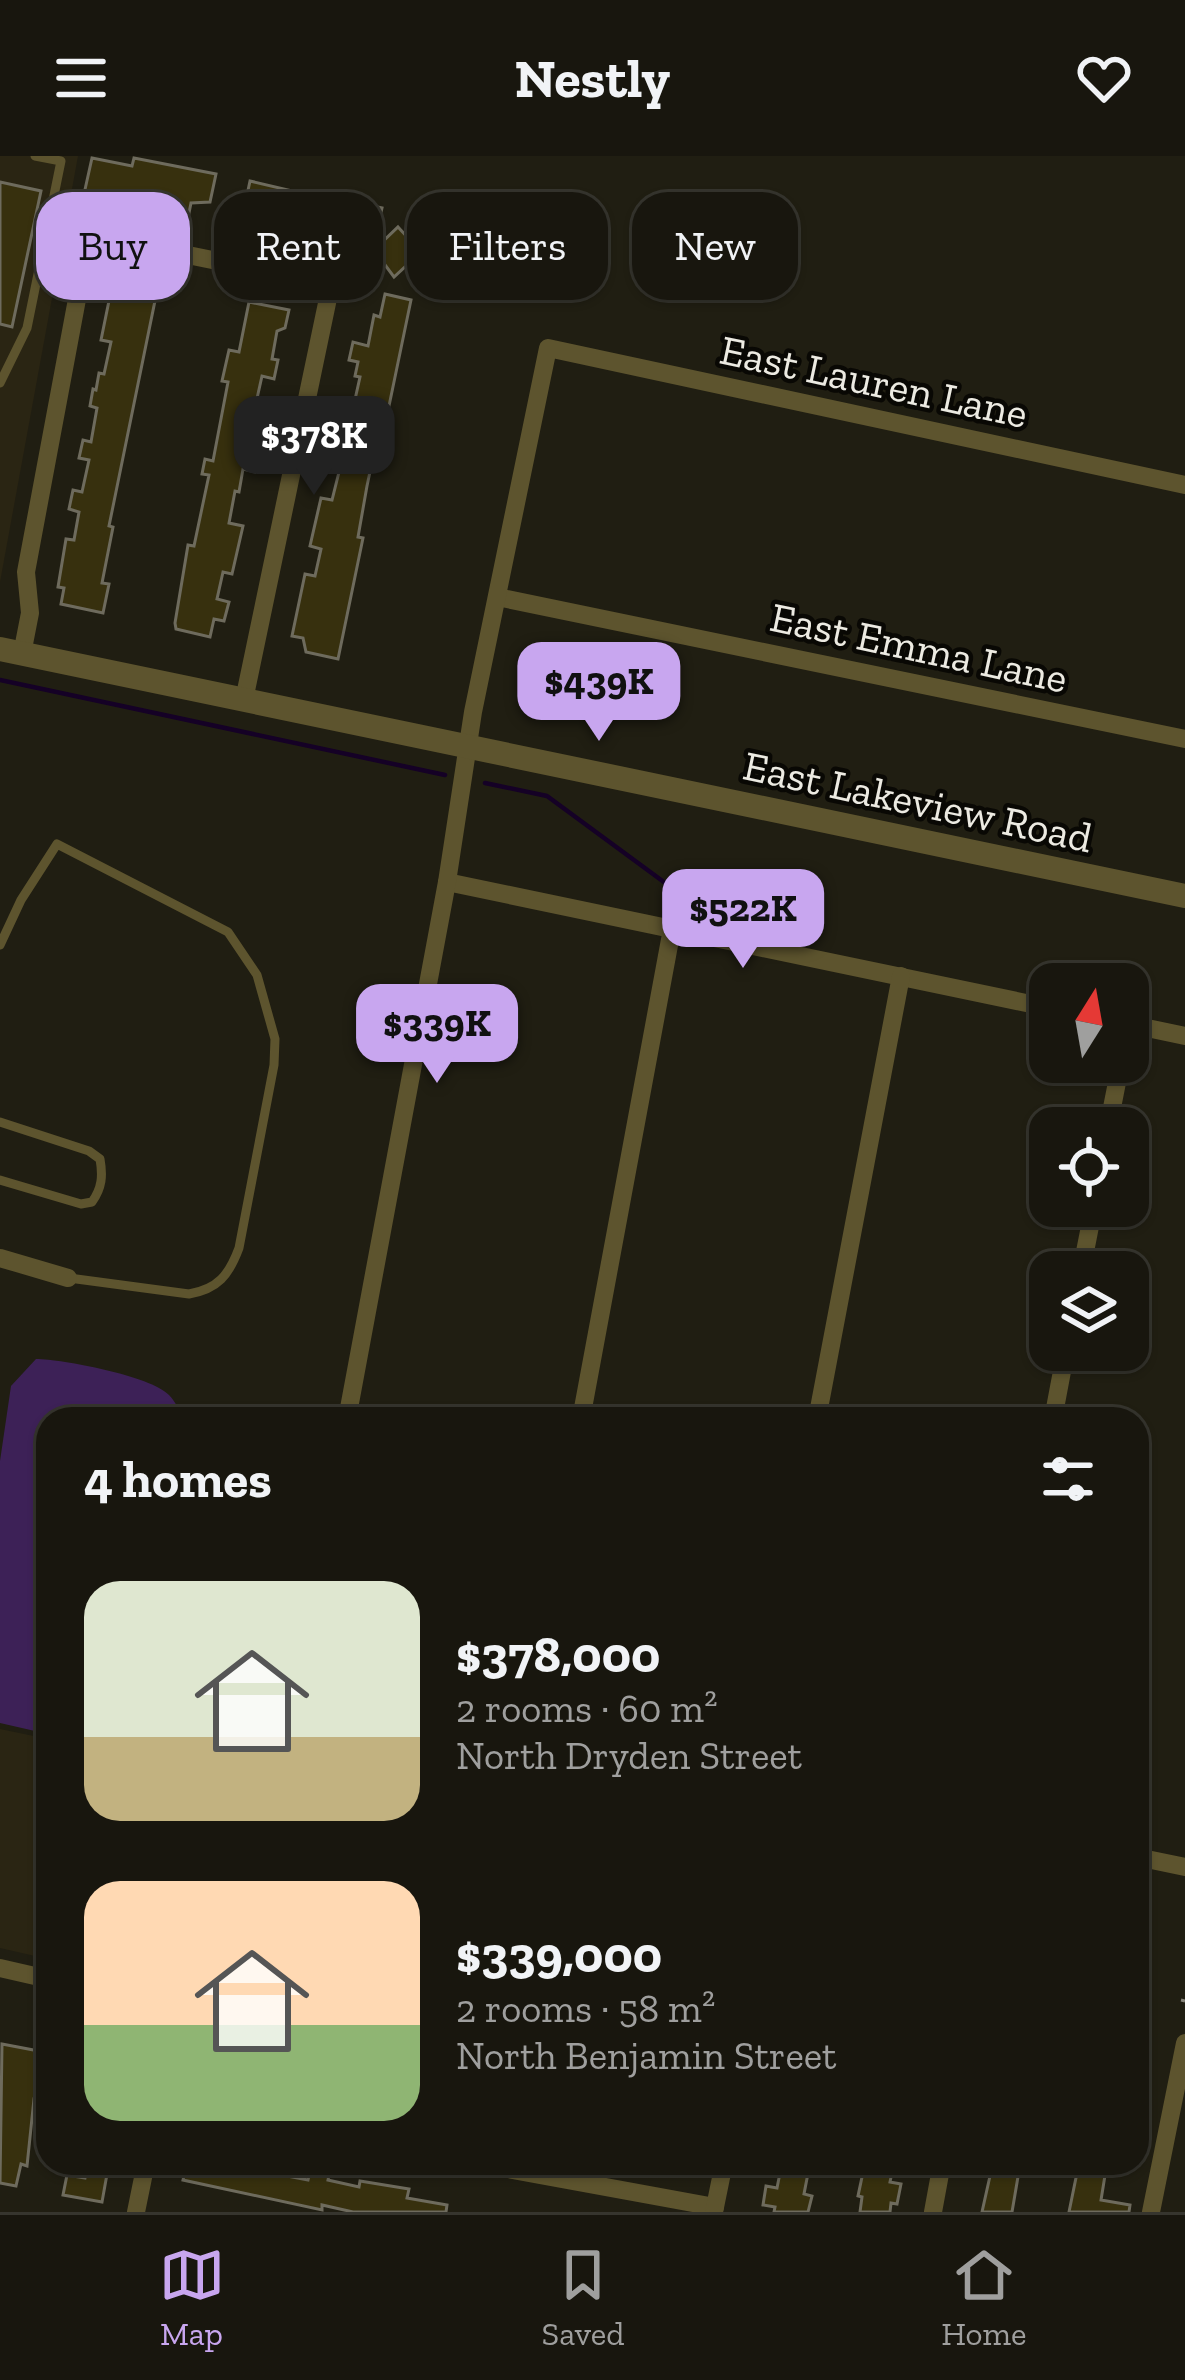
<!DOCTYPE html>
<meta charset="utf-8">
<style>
:root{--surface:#18160e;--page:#211f17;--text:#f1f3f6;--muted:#9f9f9e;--line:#36352e;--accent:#c8a6ef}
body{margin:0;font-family:"Zilla Slab",serif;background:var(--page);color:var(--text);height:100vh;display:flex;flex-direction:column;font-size:45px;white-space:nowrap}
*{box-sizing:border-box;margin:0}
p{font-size:39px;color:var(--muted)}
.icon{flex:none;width:66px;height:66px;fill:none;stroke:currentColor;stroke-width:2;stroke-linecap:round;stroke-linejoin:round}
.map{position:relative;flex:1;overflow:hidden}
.panel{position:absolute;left:36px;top:1251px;width:1113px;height:768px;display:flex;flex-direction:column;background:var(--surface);border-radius:36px;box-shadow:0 3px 9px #0004,0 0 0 3px var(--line)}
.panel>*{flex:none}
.hud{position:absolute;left:36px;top:36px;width:1113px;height:108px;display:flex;gap:24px}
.needle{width:78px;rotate:11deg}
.controls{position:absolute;left:1029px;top:807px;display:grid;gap:24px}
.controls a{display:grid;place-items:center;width:120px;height:120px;border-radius:24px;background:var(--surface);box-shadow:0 3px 9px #0004,0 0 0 3px var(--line);font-size:60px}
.price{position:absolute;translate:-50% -102px;padding:0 27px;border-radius:24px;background:var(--accent);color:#111;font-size:39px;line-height:78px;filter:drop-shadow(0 3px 6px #0008)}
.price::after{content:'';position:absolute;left:50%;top:72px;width:36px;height:27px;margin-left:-18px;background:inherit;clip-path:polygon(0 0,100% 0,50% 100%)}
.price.current{background:#222;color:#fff}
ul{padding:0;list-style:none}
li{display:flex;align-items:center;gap:36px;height:300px;padding:0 48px}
li span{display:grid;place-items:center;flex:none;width:336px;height:240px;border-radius:36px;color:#555}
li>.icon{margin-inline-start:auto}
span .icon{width:144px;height:144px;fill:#fffc;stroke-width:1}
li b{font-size:51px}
h2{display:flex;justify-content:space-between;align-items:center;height:144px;padding:0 48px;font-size:51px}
.tag{padding:0 42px;border-radius:36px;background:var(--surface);box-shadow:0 3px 9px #0004,0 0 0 3px var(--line);font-size:42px;line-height:108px}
.tag.current{background:var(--accent);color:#111}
header{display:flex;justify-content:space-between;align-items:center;height:156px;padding:0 48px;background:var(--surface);font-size:54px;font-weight:700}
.tabs{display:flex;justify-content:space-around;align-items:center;height:168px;border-top:3px solid var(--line);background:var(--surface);font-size:33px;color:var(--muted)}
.tabs a{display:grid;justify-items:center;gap:6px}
.tabs .current{color:var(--accent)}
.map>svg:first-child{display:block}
.built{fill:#2a2513}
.green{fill:#3d2157}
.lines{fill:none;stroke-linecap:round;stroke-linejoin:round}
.stream{stroke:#150126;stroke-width:4.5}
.building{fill:#37300e;stroke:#6e6b5d;stroke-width:3}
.path{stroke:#87857b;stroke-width:3;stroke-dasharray:9 9;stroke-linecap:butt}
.service{stroke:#5d542e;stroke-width:9}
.minor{stroke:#5d542e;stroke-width:18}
.tertiary{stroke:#5d542e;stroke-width:24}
.labels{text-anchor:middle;stroke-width:9;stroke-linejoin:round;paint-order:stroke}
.street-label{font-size:42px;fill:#eceae2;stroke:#090804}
</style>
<header><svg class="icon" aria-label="menu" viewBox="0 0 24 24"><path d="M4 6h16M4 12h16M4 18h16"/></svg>Nestly<svg class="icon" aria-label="heart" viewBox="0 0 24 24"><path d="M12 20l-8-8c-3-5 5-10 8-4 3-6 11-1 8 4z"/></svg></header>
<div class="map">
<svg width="1185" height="2056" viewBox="0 0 1185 2056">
<rect width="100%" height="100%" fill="#201e12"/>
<!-- built -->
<g class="built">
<polygon points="0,0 78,0 0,426"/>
<polygon points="0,1573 48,1583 48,1803 0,1792"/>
</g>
<!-- green -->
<path class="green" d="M 36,1203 C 62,1203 151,1220 169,1239 C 176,1246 179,1256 186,1263 L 48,1263 L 48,1578 L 0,1567 L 0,1305 L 11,1230 Z"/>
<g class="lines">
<!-- stream -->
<g class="stream">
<polyline points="0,524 445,619"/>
<polyline points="485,627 547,640 672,732 666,766"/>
</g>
</g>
<!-- building -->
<g class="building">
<polygon points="92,2 132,10 134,2 216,18 210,46 191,47 188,62 170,58 171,50 143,44 141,51 84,38"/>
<polygon points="250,25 339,46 339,43 382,52 375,83 357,80 359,75 320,67 318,77 267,66 261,66 259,76 240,72"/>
<polygon points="0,26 41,35 12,171 0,168"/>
<polygon points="398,71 421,96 394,121 374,94"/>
<polygon points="122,119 156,124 158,130 109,370 113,371 102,427 109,428 103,457 61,448 64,432 58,431 66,383 74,384 79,356 69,353 73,334 82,336 89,304 79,302 83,284 91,286 97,252 90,250 93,233 96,234 99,217 104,218 111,186 101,184 111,135 119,136"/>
<polygon points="385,138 411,144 384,274 379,273 367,330 358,381 363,382 338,503 306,496 303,482 292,480 305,418 315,420 321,393 310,390 321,342 332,344 339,316 327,314 340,265 336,264 340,245 354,248 360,221 355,220 358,206 349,204 353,186 368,190 374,159 380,161"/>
<polygon points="249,146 289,154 285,172 277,175 272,203 278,204 274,223 262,220 256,247 267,249 254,298 259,299 255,316 243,313 239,336 235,335 229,367 243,370 232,418 223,416 217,443 229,446 224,465 214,463 210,481 176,473 175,467 188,389 194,390 209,319 202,318 205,303 213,305 228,226 222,225 229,194 239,196"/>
<polygon points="2,1888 44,1896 40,1918 45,1919 40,1944 34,1943 27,2010 21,2008 16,2030 0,2027"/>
<polygon points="88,2007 109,2007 102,2046 63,2039 67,2019 85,2022"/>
<polygon points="187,2007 237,2007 261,2012 262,2007 271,2007 279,2009 277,2018 308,2024 310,2015 329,2019 328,2024 359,2031 360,2025 409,2033 407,2042 447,2049 446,2056 353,2056 322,2049 322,2054 183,2024"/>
<polygon points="782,2007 810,2007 804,2038 812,2040 808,2056 774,2056 775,2051 763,2049 766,2030 777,2032"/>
<polygon points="865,2007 894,2007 890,2026 901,2028 897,2048 891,2047 890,2056 860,2056 862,2041 858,2040"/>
<polygon points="959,2007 1020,2009 1012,2056 982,2056 990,2020"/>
<polygon points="1079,2007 1107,2007 1101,2044 1130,2049 1129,2056 1069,2056"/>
</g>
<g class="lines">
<!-- path -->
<polyline class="path" points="1181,1844 1185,1845"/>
<!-- service -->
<g class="service">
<polyline points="0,227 27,172 61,5 35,0"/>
<path d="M 0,789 L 21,744 L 57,688 L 228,776 L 257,819 L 275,883 L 274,909 L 239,1092 C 229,1119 218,1133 189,1138 L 69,1122"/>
<path d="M 0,966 L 89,995 L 100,1003 C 103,1020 102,1032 92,1046 L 81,1048 L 0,1024"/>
</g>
<!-- minor -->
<g class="minor">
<polyline points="497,441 1185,583"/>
<polyline points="22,498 30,457 26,416 89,79 331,128 244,544"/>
<polyline points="447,726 1050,852"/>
<polyline points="1128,868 1185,880"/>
<polyline points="1108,972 1121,906"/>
<polyline points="0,1102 68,1122"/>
<polyline points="1081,1116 1094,1050"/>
<polyline points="347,1263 447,726 473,556 548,192 1185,329"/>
<polyline points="581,1263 672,773"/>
<polyline points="817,1263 901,820"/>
<polyline points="1053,1263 1066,1194"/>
<polyline points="1137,1701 1185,1711"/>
<polyline points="0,1812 48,1823"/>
<polyline points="475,2007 715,2051"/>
<polyline points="136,2056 146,2007"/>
<polyline points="714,2056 724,2007"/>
<polyline points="933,2056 942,2007"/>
<polyline points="1151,2056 1185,1887"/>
</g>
<!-- tertiary -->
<polyline class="tertiary" points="0,493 1185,740"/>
</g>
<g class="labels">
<!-- street labels -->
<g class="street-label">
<text transform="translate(874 225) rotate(12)" y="15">East Lauren Lane</text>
<text transform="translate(919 491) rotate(12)" y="15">East Emma Lane</text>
<text transform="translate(918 645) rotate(12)" y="15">East Lakeview Road</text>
</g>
</g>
</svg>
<div class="controls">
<a><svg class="needle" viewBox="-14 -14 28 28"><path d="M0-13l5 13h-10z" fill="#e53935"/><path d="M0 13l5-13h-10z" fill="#9f9f9e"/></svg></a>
<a><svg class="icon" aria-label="locate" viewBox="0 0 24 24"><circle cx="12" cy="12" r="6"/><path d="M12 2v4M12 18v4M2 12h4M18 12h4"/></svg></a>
<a><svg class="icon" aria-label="layers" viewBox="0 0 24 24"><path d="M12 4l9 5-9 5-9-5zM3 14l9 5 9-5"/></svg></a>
</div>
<b class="price current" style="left:314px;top:342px">$378K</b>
<b class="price" style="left:599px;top:588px">$439K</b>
<b class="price" style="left:743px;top:815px">$522K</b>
<b class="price" style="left:437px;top:930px">$339K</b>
<div class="hud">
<a class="tag current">Buy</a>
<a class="tag">Rent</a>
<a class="tag">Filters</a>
<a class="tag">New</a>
</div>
<section class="panel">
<h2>4 homes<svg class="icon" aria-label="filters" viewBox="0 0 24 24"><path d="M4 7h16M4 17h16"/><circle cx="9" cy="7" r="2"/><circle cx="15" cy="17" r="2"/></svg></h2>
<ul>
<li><span style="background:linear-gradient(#dfe7d0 65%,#c2b280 0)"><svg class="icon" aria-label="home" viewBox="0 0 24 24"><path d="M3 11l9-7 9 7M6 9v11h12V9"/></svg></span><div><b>$378,000</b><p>2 rooms · 60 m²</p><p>North Dryden Street</p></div></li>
<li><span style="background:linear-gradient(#ffd9b3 60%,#8fb573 0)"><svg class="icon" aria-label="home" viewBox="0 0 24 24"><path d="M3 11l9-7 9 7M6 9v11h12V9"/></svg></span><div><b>$339,000</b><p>2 rooms · 58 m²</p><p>North Benjamin Street</p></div></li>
</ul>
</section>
</div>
<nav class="tabs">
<a class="current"><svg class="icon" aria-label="map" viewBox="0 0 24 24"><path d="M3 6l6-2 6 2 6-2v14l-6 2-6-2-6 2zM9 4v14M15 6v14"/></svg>Map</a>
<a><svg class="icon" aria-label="saved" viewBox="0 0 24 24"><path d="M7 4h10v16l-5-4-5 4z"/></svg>Saved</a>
<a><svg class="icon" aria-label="home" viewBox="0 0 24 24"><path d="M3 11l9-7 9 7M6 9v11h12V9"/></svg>Home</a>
</nav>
